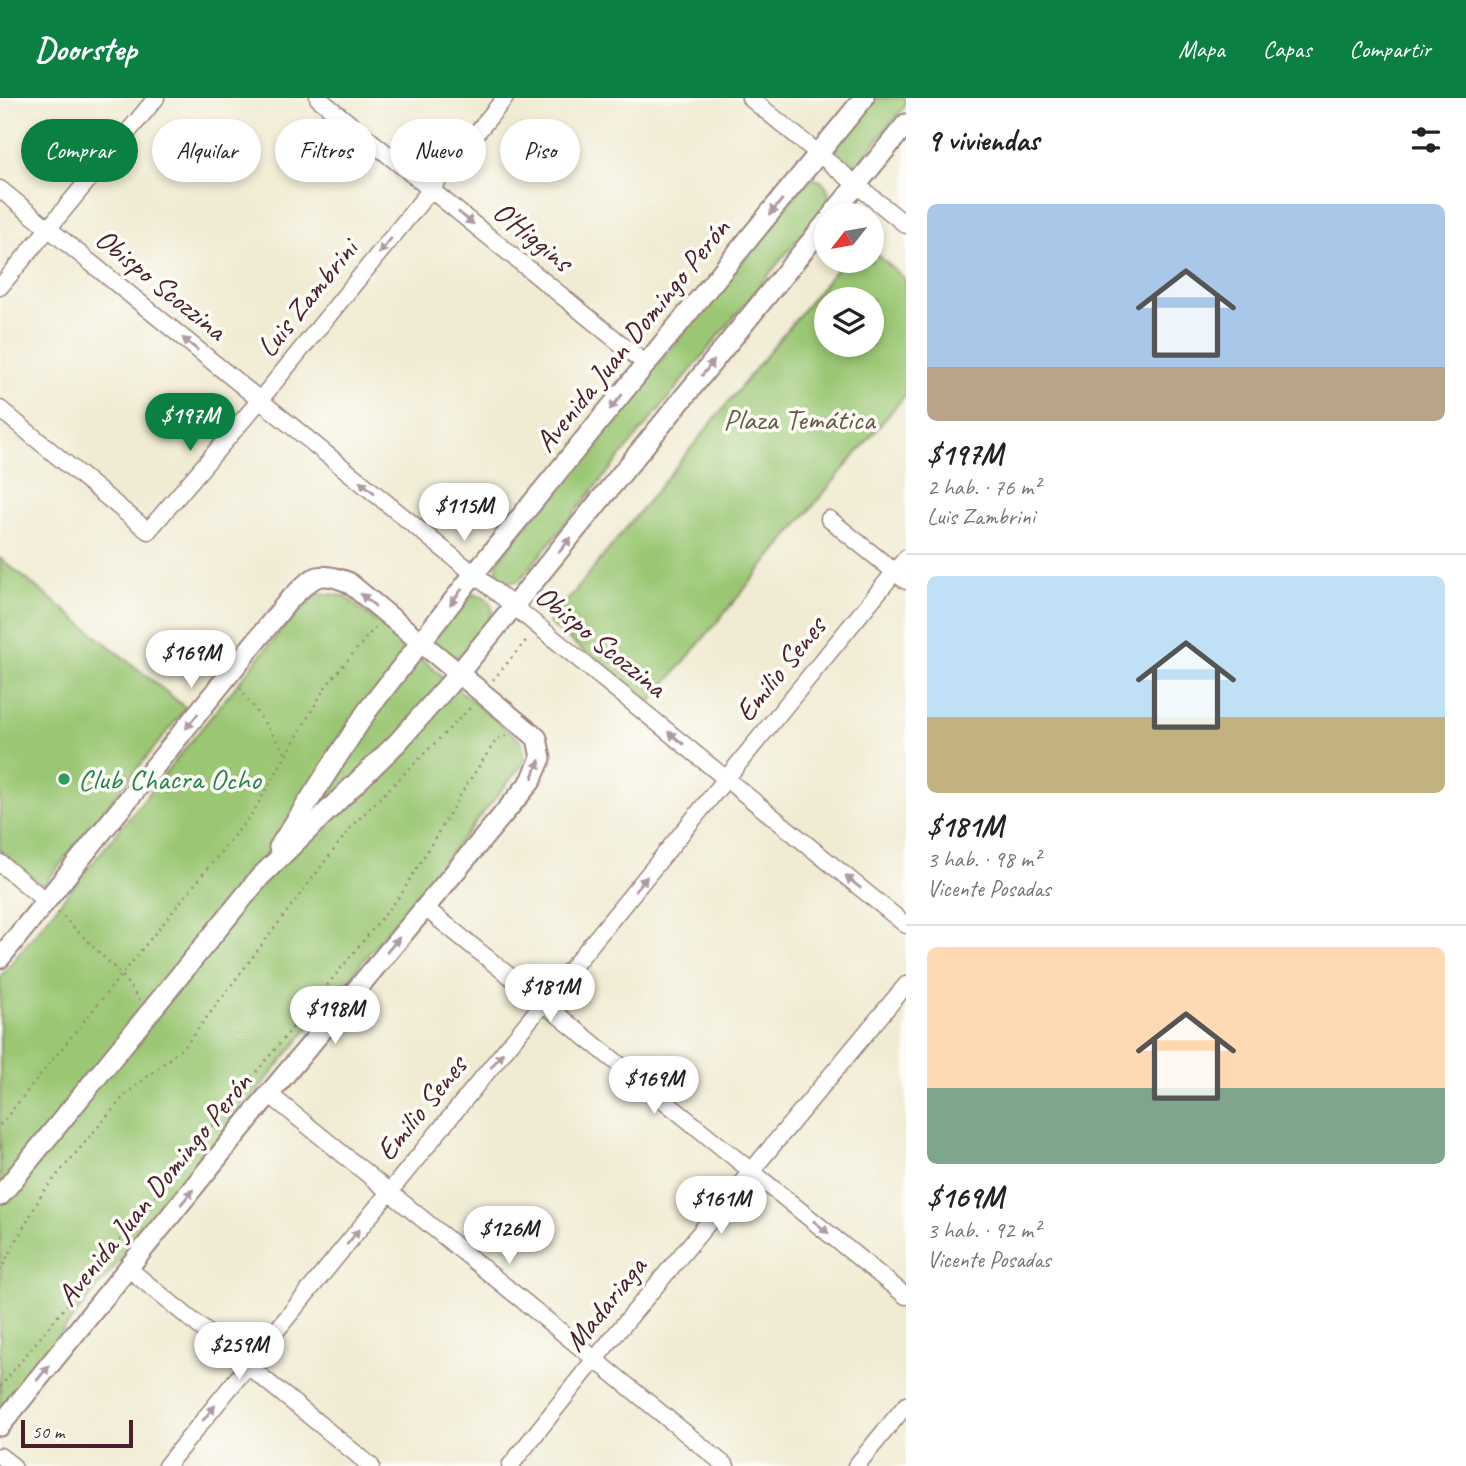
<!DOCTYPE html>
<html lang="es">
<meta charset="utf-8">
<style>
:root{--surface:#fff;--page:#f2f2f2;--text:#222;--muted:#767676;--line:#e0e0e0;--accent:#0b8043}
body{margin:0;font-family:Caveat,sans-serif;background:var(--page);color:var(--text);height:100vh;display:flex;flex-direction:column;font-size:26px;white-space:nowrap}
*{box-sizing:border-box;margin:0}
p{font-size:23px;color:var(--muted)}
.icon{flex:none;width:38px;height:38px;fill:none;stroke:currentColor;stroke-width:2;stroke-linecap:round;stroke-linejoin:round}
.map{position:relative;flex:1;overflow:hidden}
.sheet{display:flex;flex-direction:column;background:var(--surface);width:560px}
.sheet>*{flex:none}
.guide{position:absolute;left:21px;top:21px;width:665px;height:63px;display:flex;gap:14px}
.needle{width:46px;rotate:239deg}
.controls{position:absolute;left:814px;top:105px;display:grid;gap:14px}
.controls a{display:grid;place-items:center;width:70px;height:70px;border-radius:50%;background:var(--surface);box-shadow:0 4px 10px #0003;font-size:35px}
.scale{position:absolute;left:21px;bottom:18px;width:112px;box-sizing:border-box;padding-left:7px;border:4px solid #4a1f2b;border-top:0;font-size:19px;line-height:24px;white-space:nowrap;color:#4a1f2b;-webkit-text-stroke:5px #fdfcf7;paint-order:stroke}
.price{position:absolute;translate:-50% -60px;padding:0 16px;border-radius:24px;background:#fff;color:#222;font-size:23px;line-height:46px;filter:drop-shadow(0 2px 4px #0008)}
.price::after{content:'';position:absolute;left:50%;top:42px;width:21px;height:16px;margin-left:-10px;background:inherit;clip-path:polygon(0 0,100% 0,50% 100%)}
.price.active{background:var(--accent);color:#fff}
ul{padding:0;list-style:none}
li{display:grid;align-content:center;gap:14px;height:371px;padding:0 21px}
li+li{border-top:2px solid var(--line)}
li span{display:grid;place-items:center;height:217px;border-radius:10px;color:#555}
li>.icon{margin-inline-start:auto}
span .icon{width:126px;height:126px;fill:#fffc;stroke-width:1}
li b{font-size:30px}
h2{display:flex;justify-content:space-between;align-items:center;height:84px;padding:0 21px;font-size:30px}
.chip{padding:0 24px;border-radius:32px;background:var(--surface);box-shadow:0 4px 10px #0003;font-size:24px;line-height:63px}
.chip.active{background:var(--accent);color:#fff}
header{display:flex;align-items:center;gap:42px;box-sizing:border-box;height:98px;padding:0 35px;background:var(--accent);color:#fff}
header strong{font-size:33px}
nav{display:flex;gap:38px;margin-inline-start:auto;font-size:24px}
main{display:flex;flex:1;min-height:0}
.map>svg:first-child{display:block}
.green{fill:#9bc775;stroke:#727350;stroke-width:2;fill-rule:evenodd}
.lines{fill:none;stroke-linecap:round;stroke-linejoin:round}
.minor-casing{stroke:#9d857e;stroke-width:19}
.major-casing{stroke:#9d857e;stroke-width:23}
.path{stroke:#9d857e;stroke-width:2.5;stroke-dasharray:2 5;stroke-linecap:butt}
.minor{stroke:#fff;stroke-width:16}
.major{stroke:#fff;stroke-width:19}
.oneway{fill:#ae9aa0}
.leisure-dot{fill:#2e9e5b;stroke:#fdfcf7;stroke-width:2.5}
.labels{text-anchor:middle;stroke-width:7;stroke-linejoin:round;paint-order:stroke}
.street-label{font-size:30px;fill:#4a1f2b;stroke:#fdfcf7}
.park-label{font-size:30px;fill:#665a45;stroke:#fdfcf7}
.leisure-label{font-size:30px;fill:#27864d;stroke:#fdfcf7;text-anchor:start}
</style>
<header>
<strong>Doorstep</strong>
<nav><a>Mapa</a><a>Capas</a><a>Compartir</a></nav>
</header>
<main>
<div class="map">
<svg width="906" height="1368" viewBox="0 0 906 1368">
<rect width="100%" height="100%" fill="#fdfcf7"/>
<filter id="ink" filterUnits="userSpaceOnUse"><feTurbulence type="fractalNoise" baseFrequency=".0143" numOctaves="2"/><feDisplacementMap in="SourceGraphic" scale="14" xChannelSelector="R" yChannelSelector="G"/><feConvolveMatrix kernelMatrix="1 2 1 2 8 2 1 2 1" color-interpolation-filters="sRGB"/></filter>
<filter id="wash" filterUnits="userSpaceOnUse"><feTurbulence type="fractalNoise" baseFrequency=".00686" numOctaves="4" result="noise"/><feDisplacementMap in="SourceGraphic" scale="28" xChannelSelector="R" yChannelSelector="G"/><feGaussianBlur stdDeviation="1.57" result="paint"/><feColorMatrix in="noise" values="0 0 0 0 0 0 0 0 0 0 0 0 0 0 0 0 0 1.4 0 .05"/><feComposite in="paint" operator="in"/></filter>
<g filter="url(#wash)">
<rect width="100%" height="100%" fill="#f0ebd2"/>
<!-- green -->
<g class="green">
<polygon points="873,0 906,0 906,7 858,66 843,67 837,62 835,49"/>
<path d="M 814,81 C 826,83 831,92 828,104 L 519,483 L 505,484 C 496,477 494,471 500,460 L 804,87 Z"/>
<path d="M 872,152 L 906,182 L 906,296 L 649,606 L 549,525 L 843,163 L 872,163 ZM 826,201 L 872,201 L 872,247 L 826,247 Z"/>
<polygon points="0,460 186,610 43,788 0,753"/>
<polygon points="319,495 345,498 521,643 526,662 0,1310 0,879 287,525"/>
<path d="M 475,496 C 487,498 491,504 493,515 L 462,557 C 449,564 443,553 434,544 L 435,540 L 467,500 Z"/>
</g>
</g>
<g filter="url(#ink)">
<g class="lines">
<defs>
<g id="minor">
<polyline points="318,0 647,267"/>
<polyline points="750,0 906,127"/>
<polyline points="0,91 906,827"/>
<polyline points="0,189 156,0"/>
<polyline points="0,311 148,433 260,302 505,0"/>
<polyline points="829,421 906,483"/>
<polyline points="0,765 47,804"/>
<polyline points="424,809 906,1198"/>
<polyline points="269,996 726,1368"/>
<polyline points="129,1171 371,1368"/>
<polyline points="0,1358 13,1368"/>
<polyline points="166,1368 906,460"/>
<polyline points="510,1368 595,1261 906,887"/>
<polyline points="856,1368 906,1307"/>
</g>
<g id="major">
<polyline points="832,117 906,26"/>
<polyline points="279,749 367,613 474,476 864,0"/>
<path d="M 0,860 L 289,502 C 313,480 315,471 348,484 L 537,640 L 541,660 L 531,683 L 269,996 L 0,1328"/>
<polyline points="0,1098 260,779 398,644 459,575 826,125"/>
</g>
</defs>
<!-- minor casing -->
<use href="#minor" class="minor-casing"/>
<!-- major casing -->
<use href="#major" class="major-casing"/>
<!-- path -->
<g class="path">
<polyline points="493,582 529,539"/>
<polyline points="240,590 286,656"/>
<polyline points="58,814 121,876 139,902"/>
<polyline points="0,1027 254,713 326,588 376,528"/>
<polyline points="0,1173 43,1094 125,997 185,948 352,728 471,609"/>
<polyline points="0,1289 390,810 402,795 467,686 497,641 508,637"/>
</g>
<!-- minor -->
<use href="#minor" class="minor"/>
<!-- major -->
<use href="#major" class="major"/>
</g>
<!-- one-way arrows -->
<defs><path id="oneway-solid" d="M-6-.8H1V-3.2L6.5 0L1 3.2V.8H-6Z" transform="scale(1.75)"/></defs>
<g class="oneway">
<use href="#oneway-solid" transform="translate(776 109) rotate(129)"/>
<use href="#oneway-solid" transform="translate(466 120) rotate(39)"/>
<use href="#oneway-solid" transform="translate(385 148) rotate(129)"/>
<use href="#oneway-solid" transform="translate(190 246) rotate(-141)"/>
<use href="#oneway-solid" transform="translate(708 270) rotate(-51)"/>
<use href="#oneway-solid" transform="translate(616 304) rotate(130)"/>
<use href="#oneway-solid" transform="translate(367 389) rotate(-141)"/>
<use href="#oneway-solid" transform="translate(565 447) rotate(-51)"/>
<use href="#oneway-solid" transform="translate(456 499) rotate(127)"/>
<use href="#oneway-solid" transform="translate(368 502) rotate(-140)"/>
<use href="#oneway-solid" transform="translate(192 623) rotate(129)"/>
<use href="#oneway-solid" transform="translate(676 640) rotate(-141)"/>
<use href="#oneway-solid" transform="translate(536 671) rotate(-69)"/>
<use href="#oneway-solid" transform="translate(853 784) rotate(-141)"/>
<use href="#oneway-solid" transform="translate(641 786) rotate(-51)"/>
<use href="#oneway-solid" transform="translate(393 847) rotate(-50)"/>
<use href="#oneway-solid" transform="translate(497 962) rotate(-51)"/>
<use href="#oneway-solid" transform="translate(187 1099) rotate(-51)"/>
<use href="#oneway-solid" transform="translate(821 1129) rotate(39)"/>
<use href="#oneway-solid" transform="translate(353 1139) rotate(-51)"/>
<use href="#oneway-solid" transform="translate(43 1275) rotate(-51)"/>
<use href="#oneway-solid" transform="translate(209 1315) rotate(-51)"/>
</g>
</g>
<!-- markers -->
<circle class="leisure-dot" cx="64" cy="681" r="7"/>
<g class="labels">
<!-- street labels -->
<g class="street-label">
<text transform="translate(533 138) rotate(39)" y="10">O'Higgins</text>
<text transform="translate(161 186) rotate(39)" y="10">Obispo Scozzina</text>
<text transform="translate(307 200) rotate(-51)" y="10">Luis Zambrini</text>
<text transform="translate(632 237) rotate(-51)" y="10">Avenida Juan Domingo Perón</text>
<text transform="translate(601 543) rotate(39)" y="10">Obispo Scozzina</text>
<text transform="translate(780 571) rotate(-51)" y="10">Emilio Senes</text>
<text transform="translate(421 1010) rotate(-51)" y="10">Emilio Senes</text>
<text transform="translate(154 1091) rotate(-51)" y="10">Avenida Juan Domingo Perón</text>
<text transform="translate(605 1206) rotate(-51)" y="10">Madariaga</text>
</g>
<!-- park labels -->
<g class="park-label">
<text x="799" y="331">Plaza Temática</text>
</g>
<!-- leisure labels -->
<g class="leisure-label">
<text x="78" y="691">Club Chacra Ocho</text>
</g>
</g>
</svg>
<div class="controls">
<a><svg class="needle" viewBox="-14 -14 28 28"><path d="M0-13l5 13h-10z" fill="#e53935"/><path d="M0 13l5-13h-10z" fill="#767676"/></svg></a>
<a><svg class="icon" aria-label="layers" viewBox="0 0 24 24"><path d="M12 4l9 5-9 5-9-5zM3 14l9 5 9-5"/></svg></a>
</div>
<div class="scale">50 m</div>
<b class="price active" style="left:190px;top:355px">$197M</b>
<b class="price" style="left:464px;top:445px">$115M</b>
<b class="price" style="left:191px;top:592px">$169M</b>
<b class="price" style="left:550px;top:926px">$181M</b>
<b class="price" style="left:335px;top:948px">$198M</b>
<b class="price" style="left:654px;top:1018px">$169M</b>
<b class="price" style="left:721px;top:1138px">$161M</b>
<b class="price" style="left:509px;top:1168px">$126M</b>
<b class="price" style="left:239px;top:1284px">$259M</b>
<div class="guide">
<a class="chip active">Comprar</a>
<a class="chip">Alquilar</a>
<a class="chip">Filtros</a>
<a class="chip">Nuevo</a>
<a class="chip">Piso</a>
</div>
</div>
<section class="sheet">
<h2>9 viviendas<svg class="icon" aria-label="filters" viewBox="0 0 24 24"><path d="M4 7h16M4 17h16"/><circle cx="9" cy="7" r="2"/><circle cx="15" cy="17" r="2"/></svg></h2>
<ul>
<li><span style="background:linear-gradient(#a9c7e8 75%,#b9a48a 0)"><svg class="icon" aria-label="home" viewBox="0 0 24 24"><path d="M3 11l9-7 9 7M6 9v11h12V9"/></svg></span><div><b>$197M</b><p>2 hab. · 76 m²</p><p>Luis Zambrini</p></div></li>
<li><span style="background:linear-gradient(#bfe0f5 65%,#c2b280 0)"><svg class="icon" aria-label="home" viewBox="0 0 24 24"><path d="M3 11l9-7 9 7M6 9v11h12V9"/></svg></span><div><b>$181M</b><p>3 hab. · 98 m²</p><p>Vicente Posadas</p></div></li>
<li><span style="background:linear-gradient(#ffd9b3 65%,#7fa58c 0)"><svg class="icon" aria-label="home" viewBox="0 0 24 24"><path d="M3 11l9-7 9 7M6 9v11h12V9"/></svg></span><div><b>$169M</b><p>3 hab. · 92 m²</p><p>Vicente Posadas</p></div></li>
</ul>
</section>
</main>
